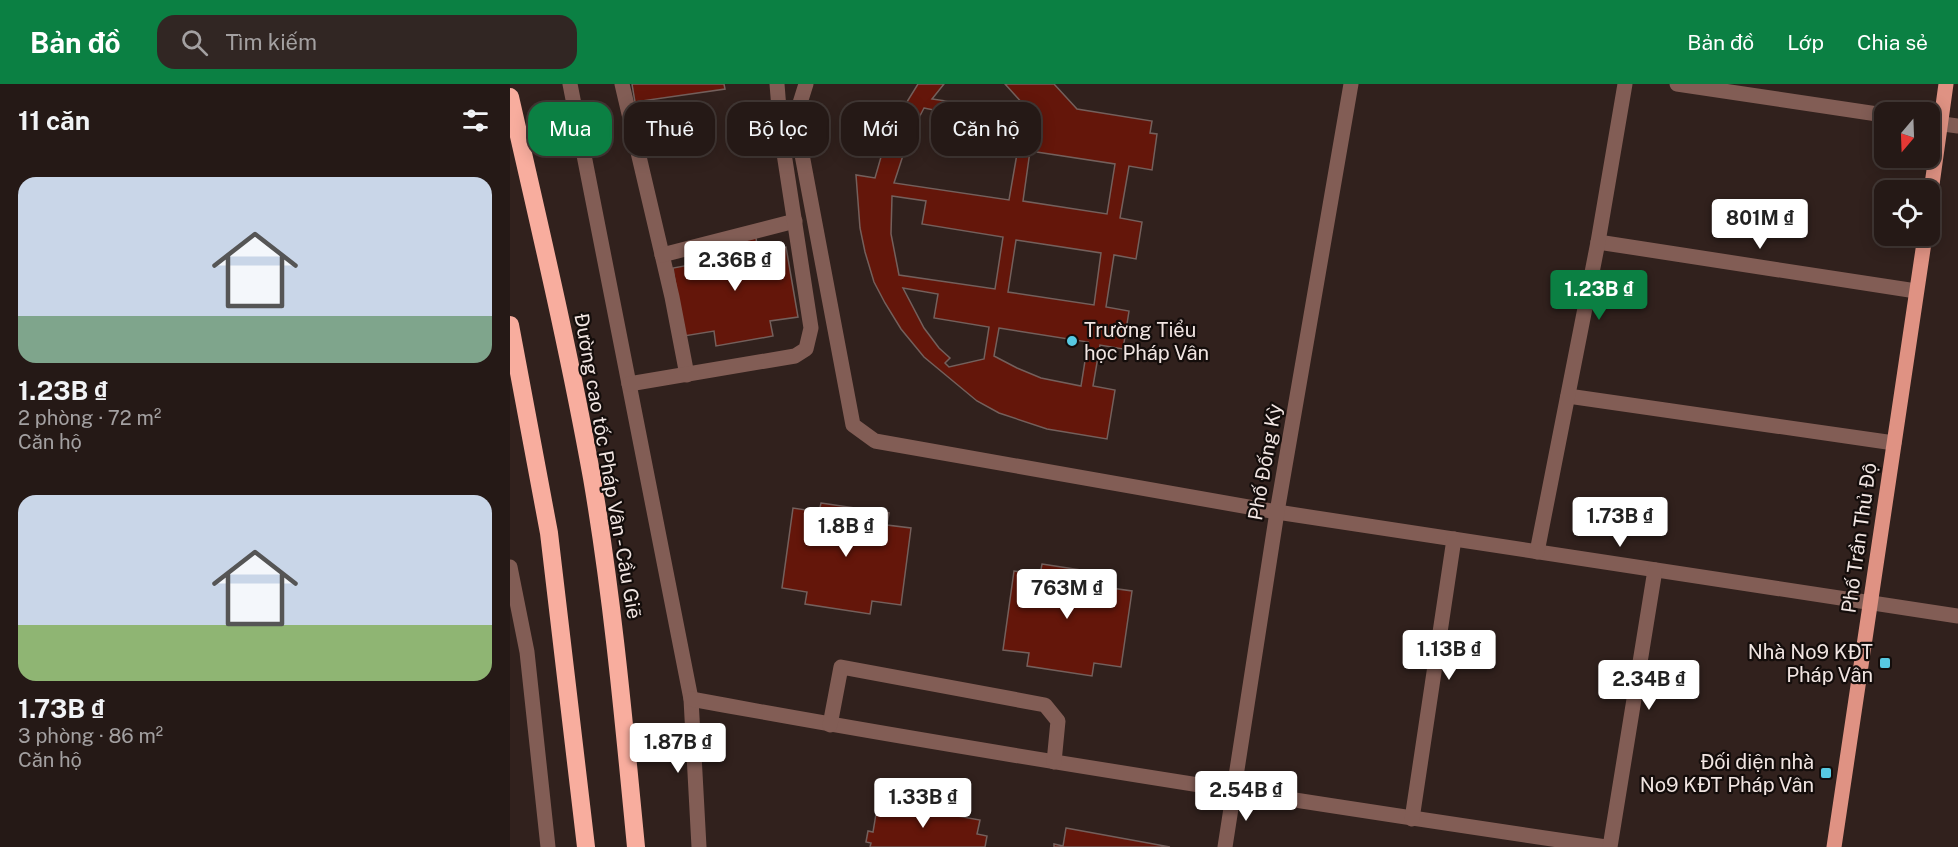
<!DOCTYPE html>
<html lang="vi">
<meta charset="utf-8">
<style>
:root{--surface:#251916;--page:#312623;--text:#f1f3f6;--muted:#a3a0a1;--line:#423835;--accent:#0b8043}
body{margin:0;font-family:"Public Sans",sans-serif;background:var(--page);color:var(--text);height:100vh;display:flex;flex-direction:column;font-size:22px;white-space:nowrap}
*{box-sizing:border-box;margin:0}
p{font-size:20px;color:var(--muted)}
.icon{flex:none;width:33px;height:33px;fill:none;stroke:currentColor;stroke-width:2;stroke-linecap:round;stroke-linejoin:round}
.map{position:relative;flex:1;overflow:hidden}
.sheet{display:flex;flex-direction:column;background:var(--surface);width:510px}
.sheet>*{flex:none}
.banner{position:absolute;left:18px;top:18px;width:570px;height:54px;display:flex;gap:12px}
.needle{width:39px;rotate:199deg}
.tools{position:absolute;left:1364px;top:18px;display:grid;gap:12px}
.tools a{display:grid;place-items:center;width:66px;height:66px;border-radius:12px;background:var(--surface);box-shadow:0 3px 15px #0003,0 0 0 2px var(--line);font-size:30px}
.price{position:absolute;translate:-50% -51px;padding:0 14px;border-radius:6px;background:#fff;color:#222;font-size:20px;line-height:39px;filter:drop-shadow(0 2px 3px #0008)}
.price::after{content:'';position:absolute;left:50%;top:36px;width:18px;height:14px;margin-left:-9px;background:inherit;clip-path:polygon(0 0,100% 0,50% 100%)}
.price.active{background:var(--accent);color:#fff}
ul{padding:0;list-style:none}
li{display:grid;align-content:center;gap:12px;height:318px;padding:0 18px}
li span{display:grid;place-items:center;height:186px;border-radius:18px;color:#555}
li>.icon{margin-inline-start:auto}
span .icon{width:108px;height:108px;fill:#fffc;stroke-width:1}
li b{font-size:26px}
h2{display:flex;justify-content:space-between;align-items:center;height:72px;padding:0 18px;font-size:26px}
.tag{padding:0 21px;border-radius:18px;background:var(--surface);box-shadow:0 3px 15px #0003,0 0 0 2px var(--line);font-size:21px;line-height:54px}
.tag.active{background:var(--accent);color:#fff}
header{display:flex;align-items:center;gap:36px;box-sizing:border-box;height:84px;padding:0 30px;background:var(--accent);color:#fff}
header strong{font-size:28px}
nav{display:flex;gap:33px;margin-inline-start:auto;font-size:21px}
.search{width:420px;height:54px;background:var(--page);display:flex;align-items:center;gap:15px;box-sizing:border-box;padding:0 21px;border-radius:18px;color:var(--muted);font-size:22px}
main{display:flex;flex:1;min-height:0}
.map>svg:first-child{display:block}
.building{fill:#64160a;stroke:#74605c;stroke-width:1.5;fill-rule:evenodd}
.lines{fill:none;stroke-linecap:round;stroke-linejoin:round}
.minor{stroke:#825d55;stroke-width:15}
.major{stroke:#df9283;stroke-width:15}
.highway{stroke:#f8ad9e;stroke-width:18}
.poi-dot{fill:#57c9e2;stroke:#140d0b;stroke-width:2}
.labels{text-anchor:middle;stroke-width:4.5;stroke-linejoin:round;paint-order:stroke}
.poi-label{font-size:20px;fill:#f1e5e2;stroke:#140d0b;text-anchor:end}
.street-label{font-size:20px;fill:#f1e5e2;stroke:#140d0b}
</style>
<header>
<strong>Bản đồ</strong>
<div class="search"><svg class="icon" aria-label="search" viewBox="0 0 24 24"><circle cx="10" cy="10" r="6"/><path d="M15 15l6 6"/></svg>Tìm kiếm</div>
<nav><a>Bản đồ</a><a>Lớp</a><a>Chia sẻ</a></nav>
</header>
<main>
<section class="sheet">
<h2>11 căn<svg class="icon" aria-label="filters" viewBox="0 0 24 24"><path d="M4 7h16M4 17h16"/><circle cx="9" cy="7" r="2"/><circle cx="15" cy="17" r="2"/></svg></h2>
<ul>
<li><span style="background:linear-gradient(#c9d6e8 75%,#7fa58c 0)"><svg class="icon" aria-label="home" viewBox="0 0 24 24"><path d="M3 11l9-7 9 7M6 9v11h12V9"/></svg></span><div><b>1.23B ₫</b><p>2 phòng · 72 m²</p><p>Căn hộ</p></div></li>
<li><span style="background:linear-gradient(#c9d6e8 70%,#8fb573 0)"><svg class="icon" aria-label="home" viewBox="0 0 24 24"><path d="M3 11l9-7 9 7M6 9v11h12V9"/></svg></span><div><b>1.73B ₫</b><p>3 phòng · 86 m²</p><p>Căn hộ</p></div></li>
</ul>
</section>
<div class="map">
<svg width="1448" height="763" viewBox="0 0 1448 763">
<rect width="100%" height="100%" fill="#31211d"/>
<!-- building -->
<g class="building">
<polygon points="122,0 214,0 215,5 125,18"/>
<path d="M 408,0 L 434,0 L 422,15 L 512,28 L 513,20 L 495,0 L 544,0 L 567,25 L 642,37 L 640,49 L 647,50 L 642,86 L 619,82 L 610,134 L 632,138 L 626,175 L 604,171 L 596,223 L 619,227 L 613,265 L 590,261 L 583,302 L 605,306 L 597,355 L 537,345 L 489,329 L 467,317 L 414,273 L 391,245 L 375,219 L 364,198 L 355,168 L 350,144 L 346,91 L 365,94 L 375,59 L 382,42 ZM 414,24 L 429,27 L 425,50 L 508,64 L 499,116 L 384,99 L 399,53 ZM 520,67 L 605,80 L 597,130 L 513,117 ZM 382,112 L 416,117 L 412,140 L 493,153 L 485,205 L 389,191 L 381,150 ZM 506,156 L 591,169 L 584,221 L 498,208 ZM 393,204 L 428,210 L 424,234 L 479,243 L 474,275 L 439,283 L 435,279 L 440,274 L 429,264 L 414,244 ZM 489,244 L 578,258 L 571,302 L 531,294 L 507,284 L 484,272 Z"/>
<polygon points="246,154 248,168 276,163 288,233 260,237 263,252 206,262 204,247 174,252 163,184 191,179 188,163"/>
<polygon points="311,419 379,429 377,441 401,444 391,521 362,517 360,530 295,520 297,508 272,504 283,424 309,428"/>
<polygon points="532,480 596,490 594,503 622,507 611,583 584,579 582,592 517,582 519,569 493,566 504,487 530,491"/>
<polygon points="368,718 470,736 467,750 477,752 475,763 360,763 361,759 356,758 358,747 363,748"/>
<polygon points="556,744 660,763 544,763 544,760 553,762"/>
</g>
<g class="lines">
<!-- minor -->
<g class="minor">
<polyline points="60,0 181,615 189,763"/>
<polyline points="112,0 162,213 177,291"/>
<polyline points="296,0 290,19 290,60 343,341 365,357 767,428 1448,532"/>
<polyline points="1167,0 1374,31"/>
<polyline points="1419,38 1448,42"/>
<polyline points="1088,158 1406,207"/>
<polyline points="152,171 285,137"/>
<polyline points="119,300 285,272 296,265 301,244 271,50 267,0"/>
<polyline points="1058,312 1384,359"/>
<polyline points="1027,468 1088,158 1115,0"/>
<polyline points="0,483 17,568 38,763"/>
<path d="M 181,615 C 485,671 790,718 1096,763"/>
<polyline points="320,641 331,583 535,621 548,637 544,678"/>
<polyline points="902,735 944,455"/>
<polyline points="715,763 767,428 841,0"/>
<polyline points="1100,763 1145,486"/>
</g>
<!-- major -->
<g class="major">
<polyline points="1419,122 1436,0"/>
<polyline points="1324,763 1415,152"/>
</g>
<!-- highway -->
<g class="highway">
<path d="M 0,13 C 29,140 59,266 82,394 C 103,516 114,640 126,763"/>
<polyline points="0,241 39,449 76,763"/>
</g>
</g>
<!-- markers -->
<g class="poi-dot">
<circle cx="562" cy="257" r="6"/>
<rect x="1369" y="573" width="12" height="12" rx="3"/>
<rect x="1310" y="683" width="12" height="12" rx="3"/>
</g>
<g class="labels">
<!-- poi labels -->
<g class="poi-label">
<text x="574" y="253" text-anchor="start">Trường Tiểu<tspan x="574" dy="23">học Pháp Vân</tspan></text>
<text x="1363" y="575">Nhà No9 KĐT<tspan x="1363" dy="23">Pháp Vân</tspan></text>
<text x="1304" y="685">Đối diện nhà<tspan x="1304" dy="23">No9 KĐT Pháp Vân</tspan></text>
</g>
<!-- street labels -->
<g class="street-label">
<text transform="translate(755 378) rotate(-80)" y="7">Phố Đống Kỳ</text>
<text transform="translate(98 382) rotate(80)" y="7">Đường cao tốc Pháp Vân - Cầu Giẽ</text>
<text transform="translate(1349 454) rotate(-82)" y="7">Phố Trần Thủ Độ</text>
</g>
</g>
</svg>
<div class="tools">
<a><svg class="needle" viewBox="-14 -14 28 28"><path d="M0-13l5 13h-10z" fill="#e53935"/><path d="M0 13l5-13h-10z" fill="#a3a0a1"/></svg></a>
<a><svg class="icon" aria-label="locate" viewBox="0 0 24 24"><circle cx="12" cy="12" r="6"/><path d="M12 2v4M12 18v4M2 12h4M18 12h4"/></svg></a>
</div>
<b class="price" style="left:1250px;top:166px">801M ₫</b>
<b class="price" style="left:225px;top:208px">2.36B ₫</b>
<b class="price active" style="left:1089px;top:237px">1.23B ₫</b>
<b class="price" style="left:1110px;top:464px">1.73B ₫</b>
<b class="price" style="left:336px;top:474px">1.8B ₫</b>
<b class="price" style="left:557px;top:536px">763M ₫</b>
<b class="price" style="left:939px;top:597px">1.13B ₫</b>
<b class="price" style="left:1139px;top:627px">2.34B ₫</b>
<b class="price" style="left:168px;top:690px">1.87B ₫</b>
<b class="price" style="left:736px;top:738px">2.54B ₫</b>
<b class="price" style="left:413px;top:745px">1.33B ₫</b>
<div class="banner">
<a class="tag active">Mua</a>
<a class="tag">Thuê</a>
<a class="tag">Bộ lọc</a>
<a class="tag">Mới</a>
<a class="tag">Căn hộ</a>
</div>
</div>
</main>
